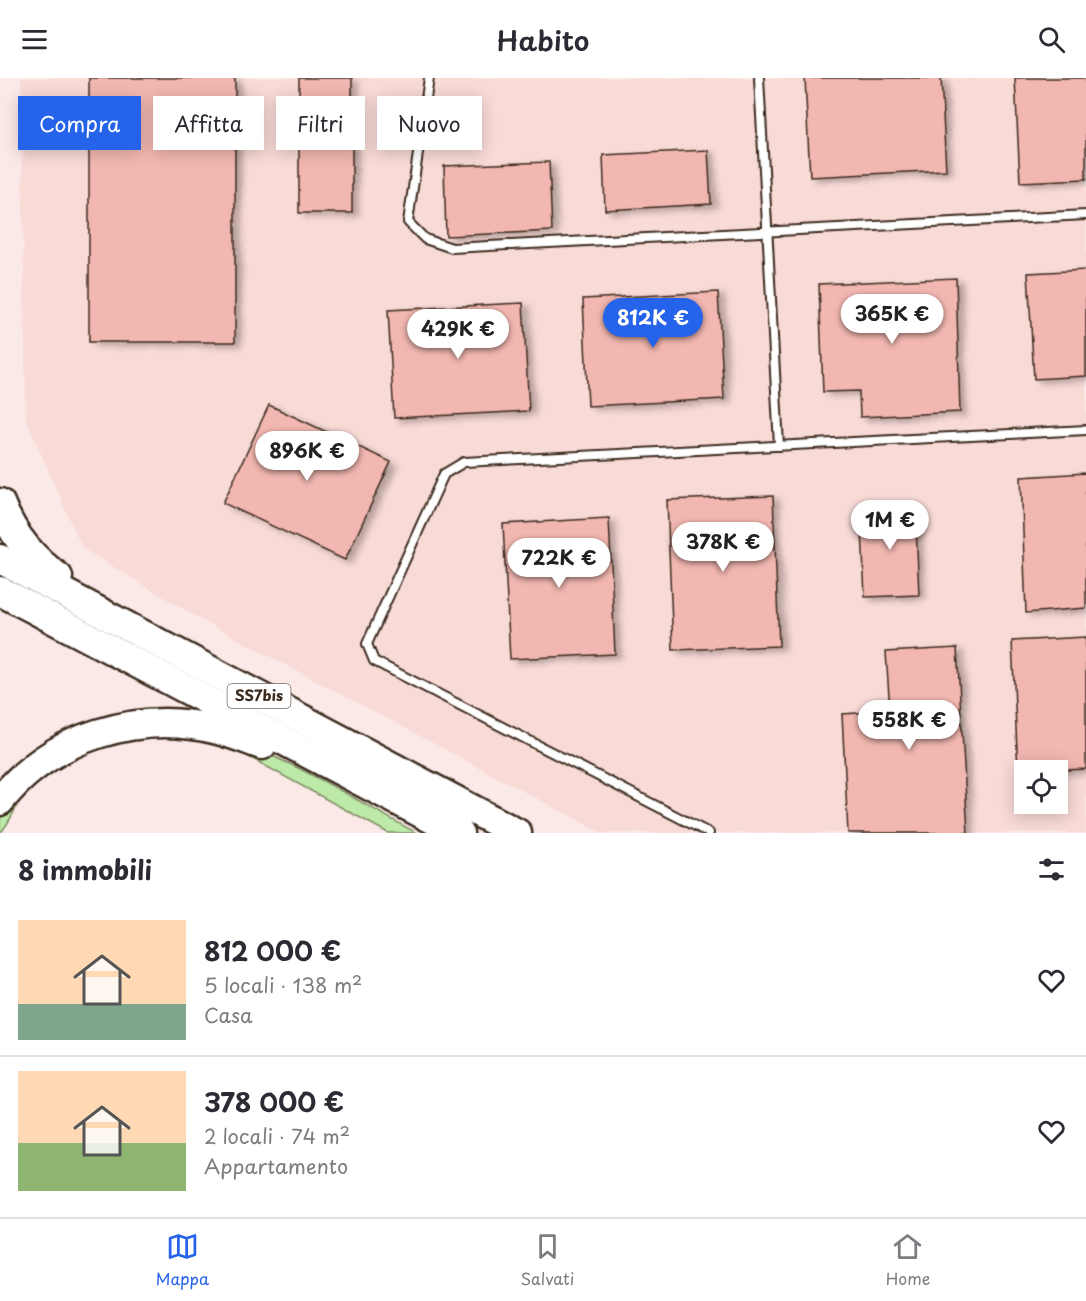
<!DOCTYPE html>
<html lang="it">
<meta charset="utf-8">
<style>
:root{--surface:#fff;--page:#f2f2f3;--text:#2b2b33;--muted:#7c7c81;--line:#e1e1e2;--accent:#2563eb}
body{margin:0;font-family:"Playpen Sans",sans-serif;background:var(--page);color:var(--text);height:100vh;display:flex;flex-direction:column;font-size:22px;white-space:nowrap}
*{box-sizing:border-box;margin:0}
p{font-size:20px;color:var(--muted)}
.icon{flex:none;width:33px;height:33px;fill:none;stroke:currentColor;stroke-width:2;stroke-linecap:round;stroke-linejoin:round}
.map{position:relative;height:755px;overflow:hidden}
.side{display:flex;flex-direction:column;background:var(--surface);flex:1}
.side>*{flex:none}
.top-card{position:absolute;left:18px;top:18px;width:600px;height:54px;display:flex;gap:12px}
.controls{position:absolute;left:1014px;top:682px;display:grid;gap:12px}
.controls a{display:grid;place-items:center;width:54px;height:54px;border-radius:0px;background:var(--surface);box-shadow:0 3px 15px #0003;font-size:30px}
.price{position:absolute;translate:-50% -51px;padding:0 14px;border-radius:21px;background:#fff;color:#222;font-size:20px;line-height:39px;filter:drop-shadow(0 2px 3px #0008)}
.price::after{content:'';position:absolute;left:50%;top:36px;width:18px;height:14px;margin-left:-9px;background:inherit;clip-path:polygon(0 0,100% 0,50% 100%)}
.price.current{background:var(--accent);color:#fff}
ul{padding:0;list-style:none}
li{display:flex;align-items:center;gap:18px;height:150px;padding:0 18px}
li+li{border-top:2px solid var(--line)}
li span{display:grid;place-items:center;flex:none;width:168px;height:120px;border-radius:0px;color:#555}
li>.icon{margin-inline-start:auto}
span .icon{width:72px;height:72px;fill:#fffc;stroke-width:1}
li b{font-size:26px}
h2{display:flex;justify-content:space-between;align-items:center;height:72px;padding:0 18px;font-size:26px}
.tag{padding:0 21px;border-radius:0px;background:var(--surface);box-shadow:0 3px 15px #0003;font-size:21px;line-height:54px}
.tag.current{background:var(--accent);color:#fff}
header{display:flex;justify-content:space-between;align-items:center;height:78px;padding:0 18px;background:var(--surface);font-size:27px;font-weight:600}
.tab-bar{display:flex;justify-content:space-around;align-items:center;height:84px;border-top:2px solid var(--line);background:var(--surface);font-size:16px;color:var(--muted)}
.tab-bar a{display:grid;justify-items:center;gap:3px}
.tab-bar .current{color:var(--accent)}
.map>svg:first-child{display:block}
.built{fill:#f8dad6;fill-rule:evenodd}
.green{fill:#bdeaa8;stroke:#7c8a63;stroke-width:1.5}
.building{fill:#f2b7b0;stroke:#3b2a1e;stroke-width:1.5;filter:url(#shadow)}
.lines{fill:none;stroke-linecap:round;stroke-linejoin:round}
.lane-casing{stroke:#3b2a1e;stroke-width:12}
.highway-casing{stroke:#3b2a1e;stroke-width:33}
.lane{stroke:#fff;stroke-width:8}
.highway{stroke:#fff;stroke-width:28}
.labels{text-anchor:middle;stroke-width:4.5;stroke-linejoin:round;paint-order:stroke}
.shield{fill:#fff;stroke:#766a62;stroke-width:1.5}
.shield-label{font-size:15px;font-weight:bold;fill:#3b2a1e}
</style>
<header><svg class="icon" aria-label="menu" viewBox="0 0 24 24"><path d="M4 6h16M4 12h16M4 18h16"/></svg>Habito<svg class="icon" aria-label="search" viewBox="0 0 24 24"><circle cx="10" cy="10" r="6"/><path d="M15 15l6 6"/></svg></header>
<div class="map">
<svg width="1086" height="755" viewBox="0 0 1086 755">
<defs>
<filter id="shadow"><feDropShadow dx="6" dy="3.5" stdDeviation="3" flood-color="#0004"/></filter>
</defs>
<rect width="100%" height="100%" fill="#fbe9e7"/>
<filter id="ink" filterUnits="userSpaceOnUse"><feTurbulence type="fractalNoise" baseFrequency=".0167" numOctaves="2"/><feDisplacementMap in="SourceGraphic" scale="12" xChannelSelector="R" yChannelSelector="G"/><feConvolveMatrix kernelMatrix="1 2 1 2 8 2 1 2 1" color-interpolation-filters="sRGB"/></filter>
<g filter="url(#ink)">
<!-- built -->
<path class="built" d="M 21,0 L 1086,0 L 1086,755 L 602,755 L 202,542 L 82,470 L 26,341 ZM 1024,693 L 1058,693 L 1058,726 L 1024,726 Z"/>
<!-- green -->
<path class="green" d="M 120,652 C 151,651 185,652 216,659 C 283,674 356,723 417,755 L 388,755 L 238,673 C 165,642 81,650 27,712 C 16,725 11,745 0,755 C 0,748 0,738 1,732 C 3,725 11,719 15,714 C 43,680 79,661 120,652 Z"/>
<!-- building -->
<g class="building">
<rect x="89" y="0" width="146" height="264"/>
<rect x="299" y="0" width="53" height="135"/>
<polygon points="805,0 941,0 946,92 810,99"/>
<polygon points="1015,0 1086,0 1086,101 1020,104"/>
<polygon points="708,72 711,126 605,132 603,77"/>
<polygon points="549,84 552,153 446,158 444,88"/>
<polygon points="1086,192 1086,298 1034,301 1028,195"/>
<polygon points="956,200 960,334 860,339 859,313 823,314 819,206"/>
<polygon points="718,214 724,321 588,328 583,221"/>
<polygon points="523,225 529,333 394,340 388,232"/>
<polygon points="269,327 391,384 345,482 223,425"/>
<polygon points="1086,395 1086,530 1026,535 1021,399"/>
<polygon points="773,418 779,568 673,572 667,422"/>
<polygon points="915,426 919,517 865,519 861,429"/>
<polygon points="609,440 615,576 510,581 503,446"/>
<polygon points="1086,559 1086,691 1018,694 1012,563"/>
<polygon points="957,570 968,755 848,755 842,636 890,633 886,574"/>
</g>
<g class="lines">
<defs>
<g id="lane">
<polyline points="429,0 408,144 425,161 452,170 1086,137"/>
<polyline points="759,0 779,368"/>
<polyline points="709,755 374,583 367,566 444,396 464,384 1086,352"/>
</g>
<g id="highway">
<path d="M 0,425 C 12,456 31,480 58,499"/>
<polyline points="0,481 517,755"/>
<polyline points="0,513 459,755"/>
<path d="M 0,723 C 50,659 139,631 218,652 C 233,656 248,662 262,667"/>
</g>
</defs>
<!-- lane casing -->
<use href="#lane" class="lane-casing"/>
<!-- highway casing -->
<use href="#highway" class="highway-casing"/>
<!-- lane -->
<use href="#lane" class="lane"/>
<!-- highway -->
<use href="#highway" class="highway"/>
</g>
</g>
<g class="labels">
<!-- shield labels -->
<rect class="shield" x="227.5" y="606" width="63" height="24" rx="4.5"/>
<g class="shield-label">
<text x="259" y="623">SS7bis</text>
</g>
</g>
</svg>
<div class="controls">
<a><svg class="icon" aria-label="locate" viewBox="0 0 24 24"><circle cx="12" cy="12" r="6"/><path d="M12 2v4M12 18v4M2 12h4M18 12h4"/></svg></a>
</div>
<b class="price" style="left:892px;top:267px">365K €</b>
<b class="price current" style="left:653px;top:271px">812K €</b>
<b class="price" style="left:458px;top:282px">429K €</b>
<b class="price" style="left:307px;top:404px">896K €</b>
<b class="price" style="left:890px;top:473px">1M €</b>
<b class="price" style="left:723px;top:495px">378K €</b>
<b class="price" style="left:559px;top:511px">722K €</b>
<b class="price" style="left:909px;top:673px">558K €</b>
<div class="top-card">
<a class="tag current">Compra</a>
<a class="tag">Affitta</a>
<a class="tag">Filtri</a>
<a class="tag">Nuovo</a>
</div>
</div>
<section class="side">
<h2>8 immobili<svg class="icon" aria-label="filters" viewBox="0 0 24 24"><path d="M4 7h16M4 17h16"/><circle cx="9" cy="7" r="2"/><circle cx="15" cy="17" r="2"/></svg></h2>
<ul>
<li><span style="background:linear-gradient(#ffd9b3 70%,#7fa58c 0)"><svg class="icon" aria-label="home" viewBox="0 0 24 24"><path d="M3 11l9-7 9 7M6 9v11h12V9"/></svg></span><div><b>812 000 €</b><p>5 locali · 138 m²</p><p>Casa</p></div><svg class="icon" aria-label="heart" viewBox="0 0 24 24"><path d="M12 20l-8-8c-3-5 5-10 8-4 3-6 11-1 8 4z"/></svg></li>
<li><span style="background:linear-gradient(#ffd9b3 60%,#8fb573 0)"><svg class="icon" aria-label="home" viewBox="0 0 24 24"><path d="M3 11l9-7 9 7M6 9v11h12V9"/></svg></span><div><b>378 000 €</b><p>2 locali · 74 m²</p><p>Appartamento</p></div><svg class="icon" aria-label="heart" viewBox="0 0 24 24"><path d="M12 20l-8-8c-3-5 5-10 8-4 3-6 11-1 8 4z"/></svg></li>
</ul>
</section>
<nav class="tab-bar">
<a class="current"><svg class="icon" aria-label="map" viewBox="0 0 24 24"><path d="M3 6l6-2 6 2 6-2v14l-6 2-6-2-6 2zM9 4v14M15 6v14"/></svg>Mappa</a>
<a><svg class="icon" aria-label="saved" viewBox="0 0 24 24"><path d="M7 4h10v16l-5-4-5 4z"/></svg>Salvati</a>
<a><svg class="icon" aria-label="home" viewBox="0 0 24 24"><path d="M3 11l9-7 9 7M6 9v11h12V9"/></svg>Home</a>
</nav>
